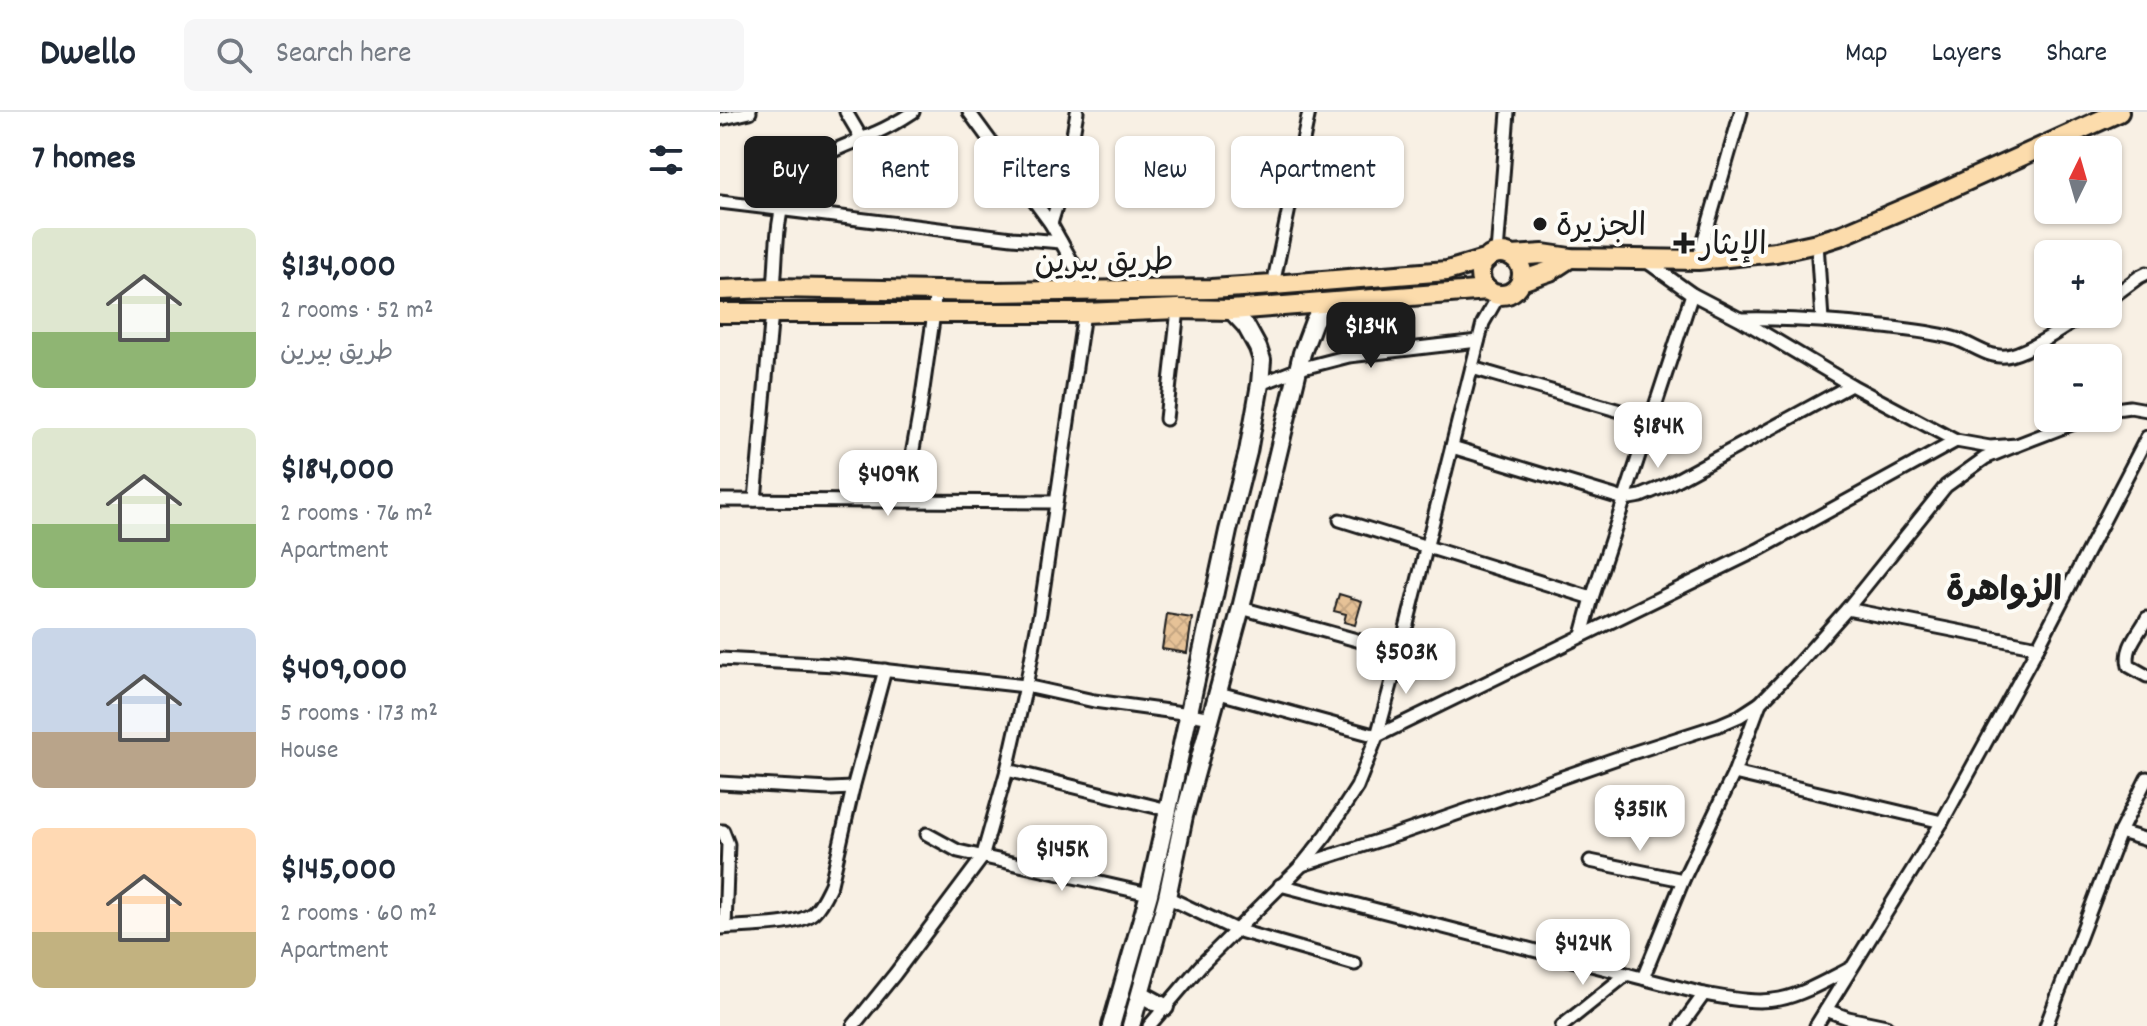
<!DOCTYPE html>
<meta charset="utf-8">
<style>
:root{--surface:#fff;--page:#f6f6f7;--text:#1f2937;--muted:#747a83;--line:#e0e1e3;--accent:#1c1c1c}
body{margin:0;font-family:Dekko,"Playpen Sans Arabic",sans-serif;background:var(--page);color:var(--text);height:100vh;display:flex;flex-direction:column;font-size:30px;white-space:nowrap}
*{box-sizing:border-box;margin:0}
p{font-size:26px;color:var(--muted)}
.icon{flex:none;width:44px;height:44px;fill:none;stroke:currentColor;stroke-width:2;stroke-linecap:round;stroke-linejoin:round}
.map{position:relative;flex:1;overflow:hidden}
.drawer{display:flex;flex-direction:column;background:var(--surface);width:720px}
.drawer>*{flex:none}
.banner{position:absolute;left:24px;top:24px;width:760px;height:72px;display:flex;gap:16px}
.needle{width:52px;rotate:5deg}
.tools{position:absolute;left:1314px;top:24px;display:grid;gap:16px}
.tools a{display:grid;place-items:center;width:88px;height:88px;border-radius:12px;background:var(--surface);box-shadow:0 2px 6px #0004;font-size:40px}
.price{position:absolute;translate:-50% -68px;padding:0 18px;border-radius:16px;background:#fff;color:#222;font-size:26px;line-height:52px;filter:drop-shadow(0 2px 4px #0008)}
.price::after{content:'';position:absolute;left:50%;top:48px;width:24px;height:18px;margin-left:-12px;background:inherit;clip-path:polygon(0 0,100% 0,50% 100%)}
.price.selected{background:var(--accent);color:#fff}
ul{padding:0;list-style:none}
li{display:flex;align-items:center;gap:24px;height:200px;padding:0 32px}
li span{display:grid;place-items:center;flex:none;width:224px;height:160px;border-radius:12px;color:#555}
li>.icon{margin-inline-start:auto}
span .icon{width:96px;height:96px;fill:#fffc;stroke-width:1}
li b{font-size:34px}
h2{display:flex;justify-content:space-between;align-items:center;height:96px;padding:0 32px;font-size:34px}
.pill{padding:0 28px;border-radius:12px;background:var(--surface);box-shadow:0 2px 6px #0004;font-size:28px;line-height:72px}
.pill.selected{background:var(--accent);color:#fff}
header{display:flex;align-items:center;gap:48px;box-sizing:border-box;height:112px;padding:0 40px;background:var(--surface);border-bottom:2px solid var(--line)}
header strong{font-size:38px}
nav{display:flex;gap:44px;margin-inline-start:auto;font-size:28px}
.search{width:560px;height:72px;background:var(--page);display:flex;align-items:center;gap:20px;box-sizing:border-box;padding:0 28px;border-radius:12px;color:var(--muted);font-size:30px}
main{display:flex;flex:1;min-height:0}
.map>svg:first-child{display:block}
.building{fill:url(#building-cross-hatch);stroke:#1c1c1c;stroke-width:2}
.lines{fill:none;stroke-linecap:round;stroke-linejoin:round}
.street-casing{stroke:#1c1c1c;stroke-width:17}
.secondary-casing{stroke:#1c1c1c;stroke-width:22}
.primary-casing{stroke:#1c1c1c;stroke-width:24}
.street{stroke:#fdfcf7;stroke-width:11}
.secondary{stroke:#fdfcf7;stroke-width:16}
.primary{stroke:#fcdcac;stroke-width:18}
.poi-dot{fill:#1c1c1c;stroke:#fdfcf7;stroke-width:3}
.labels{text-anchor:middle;stroke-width:8;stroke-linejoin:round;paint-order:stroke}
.poi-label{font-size:32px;fill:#1c1c1c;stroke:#fdfcf7;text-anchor:start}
.street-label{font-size:32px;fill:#1c1c1c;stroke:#fdfcf7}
.neighbourhood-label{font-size:34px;font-weight:bold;fill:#1c1c1c;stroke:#fdfcf7}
</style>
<header>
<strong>Dwello</strong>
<div class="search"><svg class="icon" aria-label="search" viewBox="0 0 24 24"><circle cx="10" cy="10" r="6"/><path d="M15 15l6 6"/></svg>Search here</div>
<nav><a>Map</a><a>Layers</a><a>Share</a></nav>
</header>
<main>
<section class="drawer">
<h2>7 homes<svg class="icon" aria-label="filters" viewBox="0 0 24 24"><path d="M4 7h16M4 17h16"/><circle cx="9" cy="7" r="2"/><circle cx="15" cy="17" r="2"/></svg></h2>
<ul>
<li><span style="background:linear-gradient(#dfe7d0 65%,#8fb573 0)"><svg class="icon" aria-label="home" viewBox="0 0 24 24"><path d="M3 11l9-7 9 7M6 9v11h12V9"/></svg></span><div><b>$134,000</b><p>2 rooms · 52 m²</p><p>طريق بيرين</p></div></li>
<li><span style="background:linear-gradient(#dfe7d0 60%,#8fb573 0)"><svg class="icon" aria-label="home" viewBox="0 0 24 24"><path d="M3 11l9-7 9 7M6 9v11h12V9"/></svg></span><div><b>$184,000</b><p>2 rooms · 76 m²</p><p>Apartment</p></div></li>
<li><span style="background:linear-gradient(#c9d6e8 65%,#b9a48a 0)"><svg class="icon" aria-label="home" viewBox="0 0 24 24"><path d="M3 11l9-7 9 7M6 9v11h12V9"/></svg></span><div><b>$409,000</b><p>5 rooms · 173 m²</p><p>House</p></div></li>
<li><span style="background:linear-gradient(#ffd9b3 65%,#c2b280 0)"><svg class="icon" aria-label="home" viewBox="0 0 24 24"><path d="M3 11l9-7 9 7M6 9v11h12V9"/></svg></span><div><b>$145,000</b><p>2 rooms · 60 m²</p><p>Apartment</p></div></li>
</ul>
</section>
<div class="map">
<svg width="1427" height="914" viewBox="0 0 1427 914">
<defs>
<pattern id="building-cross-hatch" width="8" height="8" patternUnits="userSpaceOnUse" patternTransform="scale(2)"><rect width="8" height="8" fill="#e6c297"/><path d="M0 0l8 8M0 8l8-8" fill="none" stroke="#c5a682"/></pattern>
</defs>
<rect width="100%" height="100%" fill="#f8f0e4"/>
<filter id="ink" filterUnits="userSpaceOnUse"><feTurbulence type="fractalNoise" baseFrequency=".0125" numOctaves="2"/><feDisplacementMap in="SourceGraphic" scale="16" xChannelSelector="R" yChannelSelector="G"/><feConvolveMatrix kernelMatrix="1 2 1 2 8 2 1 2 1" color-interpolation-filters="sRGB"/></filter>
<g filter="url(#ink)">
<!-- building -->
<g class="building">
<polygon points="619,482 642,489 635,513 624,510 626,502 614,499"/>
<polygon points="447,502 472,506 467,541 442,537"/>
</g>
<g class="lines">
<defs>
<g id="street">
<polyline points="126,0 142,27"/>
<polyline points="249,0 331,112 368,178"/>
<polyline points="0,7 30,0"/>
<polyline points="0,90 292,126 341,130"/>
<polyline points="331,112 346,62 357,0"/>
<polyline points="1097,131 1102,208"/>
<polyline points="777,141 788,0"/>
<polyline points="978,148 1021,0"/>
<polyline points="926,149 972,182 1020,207 1131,273 1236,329 1270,335 1297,333 1367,306"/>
<polyline points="553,173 589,0"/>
<path d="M 54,176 C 57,144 55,107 68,77 C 82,45 126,35 155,21 C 169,15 181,8 193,0"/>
<polyline points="1388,188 1419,165 1427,161"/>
<path d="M 1021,207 C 1066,206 1110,209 1155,214 C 1181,217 1208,219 1233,226 C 1252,231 1270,249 1291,243 C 1314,237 1345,215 1365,202"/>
<polyline points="752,256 931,308"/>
<polyline points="540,272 579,257 629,244 758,229"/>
<polyline points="1388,298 1410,295 1427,298"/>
<polyline points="446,307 458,197"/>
<polyline points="732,335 904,387 921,384 947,373 1131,273"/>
<polyline points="0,388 336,390"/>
<polyline points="35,388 52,200"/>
<polyline points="184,388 200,298 214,201 215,179"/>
<polyline points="620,408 872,486"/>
<polyline points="521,496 680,540"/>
<polyline points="1127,497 1318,535"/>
<path d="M 1427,506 C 1419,522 1404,535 1409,554 L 1427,564"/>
<polyline points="862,523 872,486 972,182"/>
<polyline points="0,547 115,553 306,574 374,589 470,602 491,606"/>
<polyline points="499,581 657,624 1038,438 1236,329"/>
<polyline points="287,658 448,698"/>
<polyline points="1014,661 1222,710"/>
<polyline points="0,671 110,677 133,676"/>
<polyline points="0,719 3,719 8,732 5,815"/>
<polyline points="1400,720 1427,728"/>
<polyline points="207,722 238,739 429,782"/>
<polyline points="870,749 963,768"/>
<polyline points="582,753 676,723 909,642 999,613 1020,604 1040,591 1080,550 1127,497 1226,374 1265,346 1297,333"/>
<path d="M 560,773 L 984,882 C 1008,886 1035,892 1060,887 C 1084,882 1109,867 1131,856"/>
<polyline points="447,785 516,818 635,852"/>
<path d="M 0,816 C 24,813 78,816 94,800 C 102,792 106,782 111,772 L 133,676 L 165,558"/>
<polyline points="923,866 963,768 1014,661 1040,591"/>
<polyline points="1106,898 1128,906 1166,914"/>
<polyline points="133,914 175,862 262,746 287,658 306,574 320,500 364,201"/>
<polyline points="429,914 482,852 582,753 606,723 637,675 657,624 680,540 763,211 779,183"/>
<polyline points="842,914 907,862"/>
<polyline points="961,914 984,882"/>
<polyline points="1096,914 1222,710 1318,535 1427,325"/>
<polyline points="1326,914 1400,720 1427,666"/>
</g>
<g id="secondary">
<polyline points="421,882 445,895"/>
<polyline points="391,914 429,782 448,698 508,419 528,340 540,272 542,248 538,236 526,214 511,198"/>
<polyline points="411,914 447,785 464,704 521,496 582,241 594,209 605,191"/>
</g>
<g id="primary">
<circle cx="781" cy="162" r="21"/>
<polyline points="792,144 823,142 850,146 978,148 1056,140 1097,131 1122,123 1211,85 1399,0"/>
<polyline points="801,169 830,159 850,146"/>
<polyline points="0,178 54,176 272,180 491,177 553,173 727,159 767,147"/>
<polyline points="0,201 364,201 458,197 511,198 768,178"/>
</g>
</defs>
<!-- street casing -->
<use href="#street" class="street-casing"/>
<!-- secondary casing -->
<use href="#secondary" class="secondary-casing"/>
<!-- primary casing -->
<use href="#primary" class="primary-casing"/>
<!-- street -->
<use href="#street" class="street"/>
<!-- secondary -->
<use href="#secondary" class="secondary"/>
<!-- primary -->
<use href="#primary" class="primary"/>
</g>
</g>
<!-- markers -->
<g class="poi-dot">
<circle cx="820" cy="112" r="8"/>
<path d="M960 119h8v8h8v8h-8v8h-8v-8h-8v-8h8z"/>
</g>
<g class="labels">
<!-- poi labels -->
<g class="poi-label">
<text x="836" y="123">الجزيرة</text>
<text x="980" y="142">الإيثار</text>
</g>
<!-- street labels -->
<g class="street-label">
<text transform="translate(384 148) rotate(-1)" y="11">طريق بيرين</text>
</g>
<!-- neighbourhood labels -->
<g class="neighbourhood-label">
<text x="1284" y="488">الزواهرة</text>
</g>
</g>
</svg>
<div class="tools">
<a><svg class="needle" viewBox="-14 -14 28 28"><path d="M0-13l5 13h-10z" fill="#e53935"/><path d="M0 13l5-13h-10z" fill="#747a83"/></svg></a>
<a>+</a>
<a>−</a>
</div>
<b class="price selected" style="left:651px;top:258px">$134K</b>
<b class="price" style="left:938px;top:358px">$184K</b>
<b class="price" style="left:168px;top:406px">$409K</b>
<b class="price" style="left:686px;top:584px">$503K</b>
<b class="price" style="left:920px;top:741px">$351K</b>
<b class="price" style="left:342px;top:781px">$145K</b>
<b class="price" style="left:863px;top:875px">$424K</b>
<div class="banner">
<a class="pill selected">Buy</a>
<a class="pill">Rent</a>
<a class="pill">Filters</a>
<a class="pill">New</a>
<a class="pill">Apartment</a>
</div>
</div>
</main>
